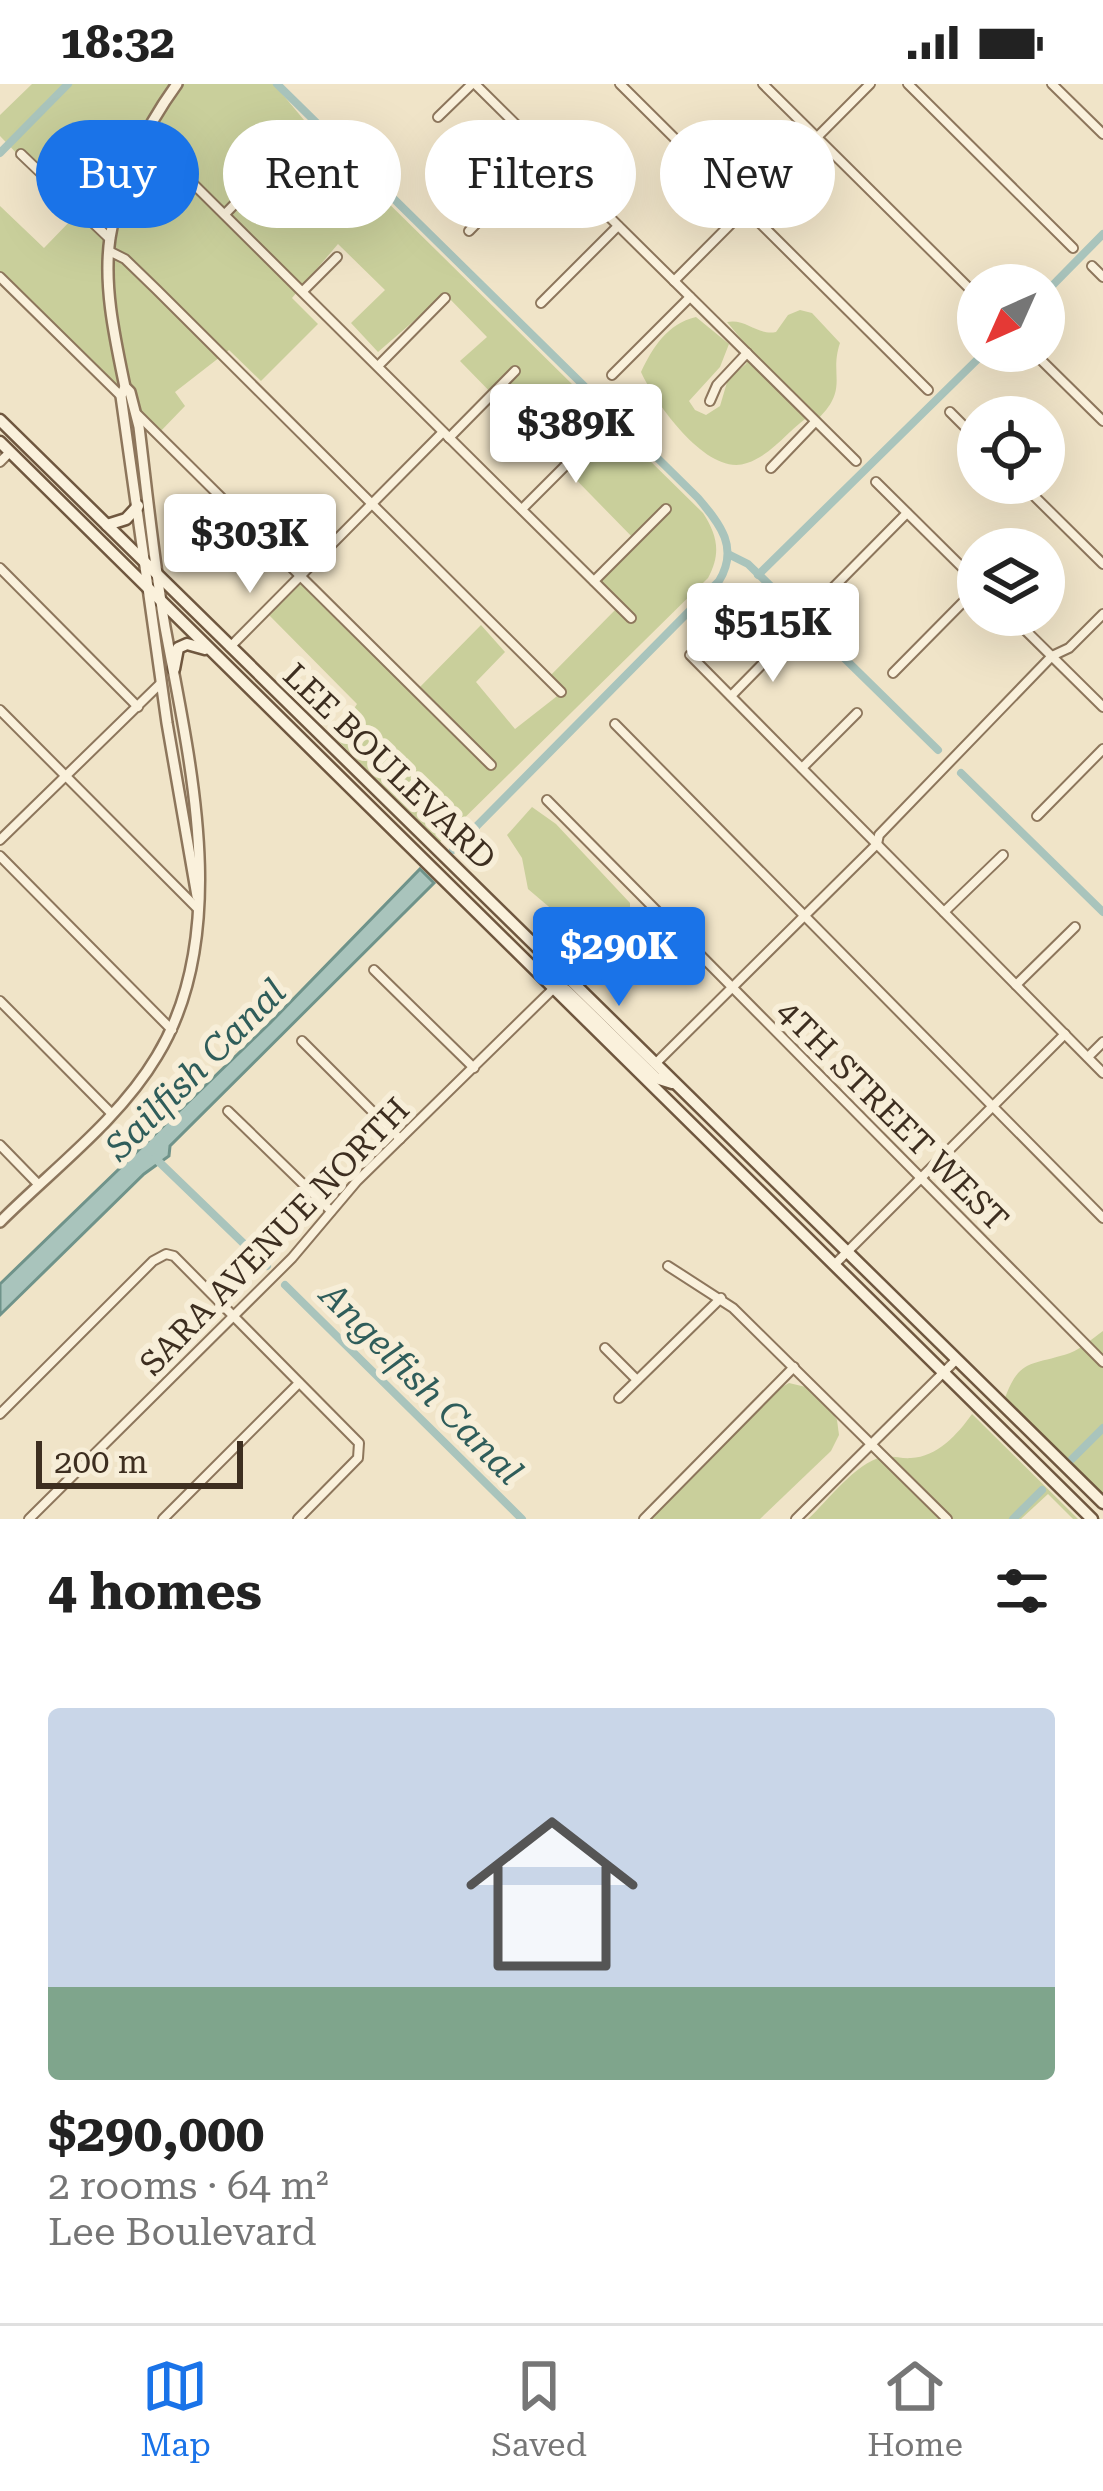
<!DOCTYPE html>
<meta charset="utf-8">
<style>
:root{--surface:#fff;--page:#f2f2f2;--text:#222;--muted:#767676;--line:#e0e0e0;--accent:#1a73e8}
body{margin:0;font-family:"Roboto Serif",serif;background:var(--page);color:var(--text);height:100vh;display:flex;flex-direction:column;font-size:45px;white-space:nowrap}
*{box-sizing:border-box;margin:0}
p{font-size:39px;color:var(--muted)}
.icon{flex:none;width:66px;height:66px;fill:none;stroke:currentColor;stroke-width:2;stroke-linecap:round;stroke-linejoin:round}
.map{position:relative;height:1435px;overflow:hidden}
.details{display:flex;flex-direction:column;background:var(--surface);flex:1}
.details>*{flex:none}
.banner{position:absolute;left:36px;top:36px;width:1032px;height:108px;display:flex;gap:24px}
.needle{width:78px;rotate:225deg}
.tools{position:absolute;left:957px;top:180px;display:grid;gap:24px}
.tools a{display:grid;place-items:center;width:108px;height:108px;border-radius:50%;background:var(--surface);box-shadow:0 12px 48px #0002;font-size:60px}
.scale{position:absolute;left:36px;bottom:30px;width:207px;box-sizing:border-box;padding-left:12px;border:6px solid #3d2e20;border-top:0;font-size:33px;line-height:42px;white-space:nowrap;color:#3d2e20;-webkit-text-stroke:9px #f7eed8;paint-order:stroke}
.price{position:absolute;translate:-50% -102px;padding:0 27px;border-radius:12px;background:#fff;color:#222;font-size:39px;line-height:78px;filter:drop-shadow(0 3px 6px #0008)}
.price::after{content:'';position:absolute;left:50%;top:72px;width:36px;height:27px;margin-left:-18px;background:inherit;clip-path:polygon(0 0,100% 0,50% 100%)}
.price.current{background:var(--accent);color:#fff}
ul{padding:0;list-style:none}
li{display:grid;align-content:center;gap:24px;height:636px;padding:0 48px}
li span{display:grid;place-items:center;height:372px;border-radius:12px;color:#555}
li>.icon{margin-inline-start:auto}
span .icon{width:216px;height:216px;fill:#fffc;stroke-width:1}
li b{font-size:51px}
h2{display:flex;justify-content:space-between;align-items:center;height:144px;padding:0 48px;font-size:51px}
.tag{padding:0 42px;border-radius:54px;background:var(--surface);box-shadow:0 12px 48px #0002;font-size:42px;line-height:108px}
.tag.current{background:var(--accent);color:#fff}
.status{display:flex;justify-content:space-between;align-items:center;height:84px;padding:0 60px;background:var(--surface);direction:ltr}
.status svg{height:33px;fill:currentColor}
.menu{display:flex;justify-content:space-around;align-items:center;height:168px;border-top:3px solid var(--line);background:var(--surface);font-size:33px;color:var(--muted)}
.menu a{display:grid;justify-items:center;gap:6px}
.menu .current{color:var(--accent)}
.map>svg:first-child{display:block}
.green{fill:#c9cf9b}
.water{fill:#a9c4bc;stroke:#6f938a;stroke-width:3}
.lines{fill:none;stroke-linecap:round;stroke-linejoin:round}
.canal{stroke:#a9c4bc;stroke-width:8}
.minor-casing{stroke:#8d765c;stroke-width:12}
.tertiary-casing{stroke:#8d765c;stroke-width:14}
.secondary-casing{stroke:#6f573f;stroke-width:15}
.minor{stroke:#faf1dc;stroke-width:8}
.tertiary{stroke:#faf1dc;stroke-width:9}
.secondary{stroke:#faf1dc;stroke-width:10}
.labels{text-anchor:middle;stroke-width:12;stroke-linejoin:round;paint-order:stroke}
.street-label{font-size:33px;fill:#3d2e20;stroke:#f7eed8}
.water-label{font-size:36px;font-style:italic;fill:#2f5d5a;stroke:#f7eed8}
</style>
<div class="status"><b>18:32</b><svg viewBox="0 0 49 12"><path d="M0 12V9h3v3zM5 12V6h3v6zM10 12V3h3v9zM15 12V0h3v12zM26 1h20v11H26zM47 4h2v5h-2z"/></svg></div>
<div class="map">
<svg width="1103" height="1435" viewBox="0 0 1103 1435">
<rect width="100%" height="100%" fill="#f0e4c8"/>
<!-- green -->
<g class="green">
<polygon points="32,0 173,0 161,17 106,154 118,309 0,198 0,122 44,164 76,131 0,52 0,31"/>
<path d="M 182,0 L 274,0 L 304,36 L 703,429 C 718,452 721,470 708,494 L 440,758 L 335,654 L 357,620 L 265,527 L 300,493 L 417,606 L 481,541 L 505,568 L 476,598 L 515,645 L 561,609 L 548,594 L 618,523 L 593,491 L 637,458 L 460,277 L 487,253 L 445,210 L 378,268 L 351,239 L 385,206 L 338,160 L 292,214 L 318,240 L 261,297 L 229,266 L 175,308 L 185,322 L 157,351 C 133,328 127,298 121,266 C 103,165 120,84 182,0 Z"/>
<path d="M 800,226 L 812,229 L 840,259 C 829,291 849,304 819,334 L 814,329 C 790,343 774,370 747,379 C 708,394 655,319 641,288 C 653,263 667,240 696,233 L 729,260 L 720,283 L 689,317 L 695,326 L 706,331 L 720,322 L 728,295 L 746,280 L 751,267 L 727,238 C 746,234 758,252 776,248 L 788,231 Z"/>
<path d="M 532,723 L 556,740 L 630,819 L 630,827 C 602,859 607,863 636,888 L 628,901 L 619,901 L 575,845 L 528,805 L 522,774 L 507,751 Z"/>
<path d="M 1103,1247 L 1103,1414 L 1004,1317 C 1019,1273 1032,1282 1070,1269 C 1082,1264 1093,1254 1103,1247 Z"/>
<polygon points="789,1299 810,1304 827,1320 837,1336 839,1351 831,1367 760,1435 648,1435 773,1308"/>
<path d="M 972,1330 L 1078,1435 L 1073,1435 L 1048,1410 L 1021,1435 L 808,1435 C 828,1417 855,1379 882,1373 C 891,1371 902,1375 911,1374 C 937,1373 958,1350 972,1330 Z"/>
</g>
<!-- water -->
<polygon class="water" points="420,785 434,799 170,1062 169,1072 144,1090 0,1231 0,1200 270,939"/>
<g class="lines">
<!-- canal -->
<g class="canal">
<path d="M 277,0 L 698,414 C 721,441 739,464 719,497 L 453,766"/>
<polyline points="0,69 68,0"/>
<polyline points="1044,210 1103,150"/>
<polyline points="730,471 748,480 938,666"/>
<polyline points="758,491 986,267"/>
<polyline points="961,689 1103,828"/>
<polyline points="155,1074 267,1182"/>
<polyline points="285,1201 522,1435"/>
<polyline points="1072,1375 1103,1344"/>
<polyline points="1013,1435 1042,1406"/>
</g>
<defs>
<g id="minor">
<polyline points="475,0 856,377"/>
<polyline points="620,0 928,306"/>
<polyline points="763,0 978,213"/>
<polyline points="908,0 1073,164"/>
<polyline points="1052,0 1103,50"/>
<polyline points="438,33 472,0"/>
<polyline points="145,52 631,534"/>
<polyline points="21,70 110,155"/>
<polyline points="225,130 257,97"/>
<polyline points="469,147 545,69"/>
<polyline points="111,168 125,175 157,206 561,608"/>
<polyline points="1092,182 1103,193"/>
<polyline points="0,193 121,312"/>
<polyline points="674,197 870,0"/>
<polyline points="303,207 337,173"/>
<polyline points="541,219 618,142"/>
<polyline points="1032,267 1103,337"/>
<polyline points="378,282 445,214"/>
<polyline points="612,291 690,213"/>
<polyline points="710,317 717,301 747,269"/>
<polyline points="950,328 978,356"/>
<polyline points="138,331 491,681"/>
<polyline points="449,354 515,287"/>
<polyline points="0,378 10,368"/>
<polyline points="771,384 815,338"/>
<polyline points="876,398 978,499"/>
<polyline points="1021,399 1103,480"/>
<polyline points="522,425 599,348"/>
<polyline points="0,484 138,623"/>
<polyline points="594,497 666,425"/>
<polyline points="819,518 907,429"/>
<polyline points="1010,531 1103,623"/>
<polyline points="230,563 443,348"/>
<polyline points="690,571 1103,989"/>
<polyline points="893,589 978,503"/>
<polyline points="731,612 783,559"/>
<polyline points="0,626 198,825"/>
<polyline points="615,640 1103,1134"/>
<polyline points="802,684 857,629"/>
<polyline points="547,716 1103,1278"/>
<polyline points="1037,732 1103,665"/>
<polyline points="0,756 161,599"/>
<polyline points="0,772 172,946"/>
<polyline points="944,828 1003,771"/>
<polyline points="374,886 474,984"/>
<polyline points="1016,901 1075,843"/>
<polyline points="0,917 111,1029"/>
<polyline points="302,957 400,1055"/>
<polyline points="1088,973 1103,958"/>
<polyline points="655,980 877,760 879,751 1052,572 1069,564 1103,530"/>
<polyline points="228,1027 331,1127"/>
<polyline points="0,1061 38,1100"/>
<polyline points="834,1181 1065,950"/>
<polyline points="668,1182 733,1224 947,1435"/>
<polyline points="605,1264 637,1296"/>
<polyline points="619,1314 721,1214"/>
<polyline points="0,1330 153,1177 166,1170 174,1172 359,1359 358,1374 298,1435"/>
<polyline points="29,1435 292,1174 357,1097 554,904"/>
<polyline points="163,1435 299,1299"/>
<polyline points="644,1435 794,1283"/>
<polyline points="796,1435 955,1277"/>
</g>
<g id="tertiary">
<polyline points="125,303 121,312 167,639 197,812"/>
<path d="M 0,1138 C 52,1086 119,1036 157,972 C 232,849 190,678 165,543 C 154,478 147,409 139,343 L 130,308 L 125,303 C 115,255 103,202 110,154 C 118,99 145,44 177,0"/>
</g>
<g id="secondary">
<polyline points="0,336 1103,1419"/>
<polyline points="0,358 1092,1435"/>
<polyline points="107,441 126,435 138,422"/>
<polyline points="174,585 178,564 187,560 205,565"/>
<polyline points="554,904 566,906 656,994 672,999"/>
</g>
</defs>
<!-- minor casing -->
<use href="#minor" class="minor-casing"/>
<!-- tertiary casing -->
<use href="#tertiary" class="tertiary-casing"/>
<!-- secondary casing -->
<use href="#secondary" class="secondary-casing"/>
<!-- minor -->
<use href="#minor" class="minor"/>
<!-- tertiary -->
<use href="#tertiary" class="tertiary"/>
<!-- secondary -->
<use href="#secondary" class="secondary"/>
</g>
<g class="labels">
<!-- street labels -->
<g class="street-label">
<text transform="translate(390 682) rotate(44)" y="12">LEE BOULEVARD</text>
<text transform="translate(893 1031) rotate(45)" y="12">4TH STREET WEST</text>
<text transform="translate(274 1152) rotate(-46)" y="12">SARA AVENUE NORTH</text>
</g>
<!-- water labels -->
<g class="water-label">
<text transform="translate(195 985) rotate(-45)" y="13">Sailfish Canal</text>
<text transform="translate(422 1299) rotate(45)" y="13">Angelfish Canal</text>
</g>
</g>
</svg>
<div class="tools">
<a><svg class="needle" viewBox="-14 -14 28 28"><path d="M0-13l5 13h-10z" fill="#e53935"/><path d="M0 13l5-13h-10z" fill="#767676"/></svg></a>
<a><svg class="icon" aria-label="locate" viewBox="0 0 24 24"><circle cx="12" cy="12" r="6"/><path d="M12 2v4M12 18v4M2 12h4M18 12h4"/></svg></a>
<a><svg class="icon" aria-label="layers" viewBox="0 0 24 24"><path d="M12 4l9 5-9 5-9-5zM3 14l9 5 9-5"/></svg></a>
</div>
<div class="scale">200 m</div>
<b class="price" style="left:576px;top:402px">$389K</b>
<b class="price" style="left:250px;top:512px">$303K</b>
<b class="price" style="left:773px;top:601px">$515K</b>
<b class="price current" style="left:619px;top:925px">$290K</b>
<div class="banner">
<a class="tag current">Buy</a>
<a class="tag">Rent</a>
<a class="tag">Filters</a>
<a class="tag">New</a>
</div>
</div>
<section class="details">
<h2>4 homes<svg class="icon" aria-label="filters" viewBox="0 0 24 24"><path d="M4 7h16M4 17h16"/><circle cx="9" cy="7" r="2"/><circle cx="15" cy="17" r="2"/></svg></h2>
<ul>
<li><span style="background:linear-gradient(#c9d6e8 75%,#7fa58c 0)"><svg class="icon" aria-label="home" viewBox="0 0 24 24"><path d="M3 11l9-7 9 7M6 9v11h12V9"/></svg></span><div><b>$290,000</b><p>2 rooms · 64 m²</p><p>Lee Boulevard</p></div></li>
</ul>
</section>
<nav class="menu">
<a class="current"><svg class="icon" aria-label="map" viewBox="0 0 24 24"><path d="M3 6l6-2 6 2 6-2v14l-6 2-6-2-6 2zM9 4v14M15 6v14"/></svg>Map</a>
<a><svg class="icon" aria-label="saved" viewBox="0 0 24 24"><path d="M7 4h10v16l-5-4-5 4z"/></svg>Saved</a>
<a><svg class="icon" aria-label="home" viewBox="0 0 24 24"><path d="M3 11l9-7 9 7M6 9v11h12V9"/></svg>Home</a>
</nav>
